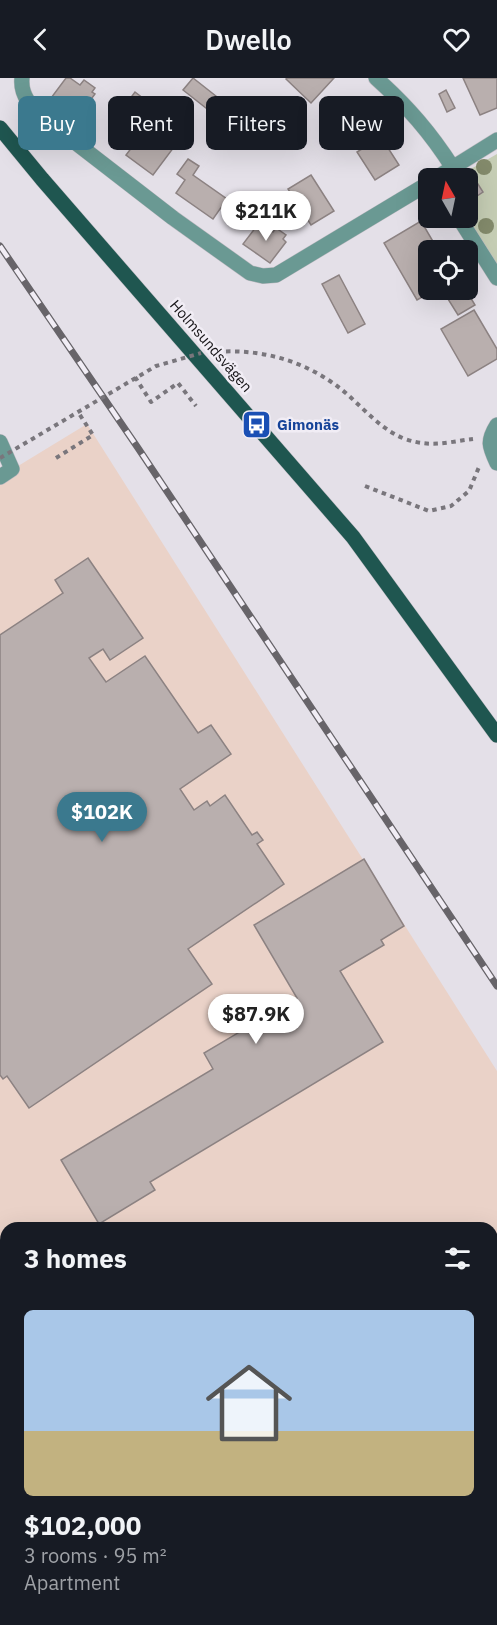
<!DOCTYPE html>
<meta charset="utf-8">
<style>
:root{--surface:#171b24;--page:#20242c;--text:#f1f3f6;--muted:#9ea1a6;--line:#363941;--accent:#3b798e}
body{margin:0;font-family:"IBM Plex Sans",sans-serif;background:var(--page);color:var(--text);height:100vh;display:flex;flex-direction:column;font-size:22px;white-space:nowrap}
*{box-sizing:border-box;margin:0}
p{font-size:20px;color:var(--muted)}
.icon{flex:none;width:33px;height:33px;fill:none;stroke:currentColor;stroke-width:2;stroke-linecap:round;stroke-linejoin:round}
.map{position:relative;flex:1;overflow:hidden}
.panel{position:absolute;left:0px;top:1144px;width:498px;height:404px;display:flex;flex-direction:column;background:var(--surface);border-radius:18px 18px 0 0;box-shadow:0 6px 24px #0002}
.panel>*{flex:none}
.banner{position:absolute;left:18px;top:18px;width:462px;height:54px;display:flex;gap:12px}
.needle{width:39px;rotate:351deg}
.tools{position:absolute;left:418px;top:90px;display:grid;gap:12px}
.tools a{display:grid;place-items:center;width:60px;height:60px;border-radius:9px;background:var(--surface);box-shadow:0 6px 24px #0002;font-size:30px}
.price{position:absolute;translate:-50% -51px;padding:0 14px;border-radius:21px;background:#fff;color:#222;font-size:20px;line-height:39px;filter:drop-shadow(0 2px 3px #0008)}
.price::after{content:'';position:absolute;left:50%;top:36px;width:18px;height:14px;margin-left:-9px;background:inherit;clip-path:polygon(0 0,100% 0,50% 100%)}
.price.current{background:var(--accent);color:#fff}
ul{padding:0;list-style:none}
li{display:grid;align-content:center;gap:12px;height:318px;padding:0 24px}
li+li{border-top:2px solid var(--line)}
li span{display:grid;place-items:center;height:186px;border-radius:9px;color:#555}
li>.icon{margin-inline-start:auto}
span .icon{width:108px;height:108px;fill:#fffc;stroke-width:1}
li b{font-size:26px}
h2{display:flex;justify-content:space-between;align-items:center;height:72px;padding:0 24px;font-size:26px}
.chip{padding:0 21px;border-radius:9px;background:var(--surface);box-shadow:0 6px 24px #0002;font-size:21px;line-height:54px}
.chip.current{background:var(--accent);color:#fff}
header{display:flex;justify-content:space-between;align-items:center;height:78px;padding:0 24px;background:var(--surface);font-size:27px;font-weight:600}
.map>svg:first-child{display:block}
.industrial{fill:#ead2c8}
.green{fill:#c5cdb4}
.building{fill:#b9afae;stroke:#8c8282;stroke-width:1.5}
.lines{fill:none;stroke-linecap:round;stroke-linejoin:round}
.minor-casing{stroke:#bfbbc2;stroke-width:16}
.major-casing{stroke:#bfbbc2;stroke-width:16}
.path{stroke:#79767c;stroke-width:4;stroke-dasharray:4.5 4.5;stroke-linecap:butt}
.minor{stroke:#6a9993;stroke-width:15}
.major{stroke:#1f5650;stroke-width:15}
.rail-casing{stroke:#676469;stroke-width:7}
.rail{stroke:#f1edf5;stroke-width:4.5;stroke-dasharray:14;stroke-linecap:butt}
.path-bridge{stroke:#79767c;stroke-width:4;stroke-dasharray:4.5 4.5;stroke-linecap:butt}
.tree{fill:#838a6b}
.labels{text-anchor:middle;stroke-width:5;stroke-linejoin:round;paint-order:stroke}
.street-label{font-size:15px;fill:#161417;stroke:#f1edf5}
.transit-label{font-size:15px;font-weight:bold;fill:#164399;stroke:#f1edf5;text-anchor:start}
</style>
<header><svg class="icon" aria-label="back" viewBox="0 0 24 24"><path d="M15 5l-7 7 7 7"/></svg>Dwello<svg class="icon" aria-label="heart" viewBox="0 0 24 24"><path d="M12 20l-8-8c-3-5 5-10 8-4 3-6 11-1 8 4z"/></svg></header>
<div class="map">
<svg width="497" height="1547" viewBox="0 0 497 1547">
<rect width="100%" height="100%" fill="#e4e0e8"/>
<!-- industrial -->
<polygon class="industrial" points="87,346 497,993 497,1547 291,1547 288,1542 492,1542 492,1150 6,1150 6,1359 0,1363 0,399"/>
<!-- green -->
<polygon class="green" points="497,76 497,186 468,140 468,100 455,100"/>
<!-- building -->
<g class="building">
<polygon points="66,0 70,0 80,7 84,2 95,10 92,14 95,16 77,40 51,20"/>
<polygon points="193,0 221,22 211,34 183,12"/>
<polygon points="287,0 334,0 311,25 286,1"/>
<polygon points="463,0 497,0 497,30 480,37"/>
<polygon points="446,12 455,30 447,34 439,16"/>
<polygon points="135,14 186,53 153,97 126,77 139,60 114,42"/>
<polygon points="363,33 374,41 349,71 339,62"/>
<polygon points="381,59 399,87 375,102 357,74"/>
<polygon points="188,81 199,88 193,97 227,121 213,141 176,115 185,102 177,96"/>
<polygon points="311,97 334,133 311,147 288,111"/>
<polygon points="476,103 483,114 474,120 468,111 468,108"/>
<polygon points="421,143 438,172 429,172 429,212 435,212 417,222 384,165"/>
<polygon points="259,145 273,154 276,150 286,157 283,161 286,164 270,185 243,166"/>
<polygon points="339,197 365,246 348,255 322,206"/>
<polygon points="464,212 466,212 475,227 458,237 448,221"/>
<polygon points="474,232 497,271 497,281 468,298 441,251"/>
<polygon points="88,480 143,560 110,582 103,571 89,580 106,604 145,578 198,655 211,647 231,676 180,711 194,732 207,723 210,728 225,717 252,757 257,754 263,762 257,766 284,806 188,871 212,906 29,1030 7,998 3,1001 0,997 0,557 63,515 55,502"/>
<polygon points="364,781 404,848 381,862 384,867 340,893 383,964 150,1104 155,1112 99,1146 61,1082 213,991 204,975 297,920 254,847"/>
<polygon points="492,1289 497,1296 497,1512 493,1515"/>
<polygon points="431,1542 455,1542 458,1547 423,1547"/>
</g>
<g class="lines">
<defs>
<g id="minor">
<path d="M 22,0 C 20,18 32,30 45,41 L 173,140 L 250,195 L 263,198 L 276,197 L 429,105"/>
<path d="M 376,0 C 408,29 430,54 453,90"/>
<polyline points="436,100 497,62"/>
<polyline points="459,140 497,200"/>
<path d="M 497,347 C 487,363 489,368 497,385"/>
<polyline points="0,364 12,391 0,399"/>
<polyline points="0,1363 6,1359"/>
<polyline points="286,1542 289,1547"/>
</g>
<polyline id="major" points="0,50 42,101 353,459 497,657"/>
</defs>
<!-- minor casing -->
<use href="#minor" class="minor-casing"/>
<!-- major casing -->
<use href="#major" class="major-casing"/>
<!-- path -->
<g class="path">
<path d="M 217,274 C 264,270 312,285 348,317 C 366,333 382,352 405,361 C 432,370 447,364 473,361"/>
<polyline points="135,299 151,324 178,305 196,328"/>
<polyline points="56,380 93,357 78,334"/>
<polyline points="365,408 429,433 451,428 469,413 479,389"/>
</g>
<!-- minor -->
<use href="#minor" class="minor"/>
<!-- major -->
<use href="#major" class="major"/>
<defs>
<polyline id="rail" points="0,168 138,370 497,908"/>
</defs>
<!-- rail casing -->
<use href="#rail" class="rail-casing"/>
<!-- rail -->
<use href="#rail" class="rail"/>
<!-- path-bridge -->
<polyline class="path-bridge" points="0,380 156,288 201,275"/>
</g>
<!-- trees -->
<g class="tree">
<circle cx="484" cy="89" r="8"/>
<circle cx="486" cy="148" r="8"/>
</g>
<!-- icons -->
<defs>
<symbol id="bus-square" viewBox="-11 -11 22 22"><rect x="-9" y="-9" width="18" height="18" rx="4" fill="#1a4fb4" stroke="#f1edf5"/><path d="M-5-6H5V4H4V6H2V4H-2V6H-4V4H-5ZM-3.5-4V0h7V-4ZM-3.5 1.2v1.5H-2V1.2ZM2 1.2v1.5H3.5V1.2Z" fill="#fff"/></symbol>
</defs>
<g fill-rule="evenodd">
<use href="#bus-square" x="240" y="330" width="33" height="33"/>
</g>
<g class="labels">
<!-- street labels -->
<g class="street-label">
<text transform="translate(211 268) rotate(49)" y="5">Holmsundsvägen</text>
</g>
<!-- transit labels -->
<g class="transit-label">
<text x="277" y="352">Gimonäs</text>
</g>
</g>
</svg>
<div class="tools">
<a><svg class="needle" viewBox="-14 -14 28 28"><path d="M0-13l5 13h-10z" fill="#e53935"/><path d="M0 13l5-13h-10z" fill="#9ea1a6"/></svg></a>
<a><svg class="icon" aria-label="locate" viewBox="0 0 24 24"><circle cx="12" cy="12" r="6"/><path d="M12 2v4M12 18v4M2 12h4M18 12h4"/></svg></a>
</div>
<b class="price" style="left:266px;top:164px">$211K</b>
<b class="price current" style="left:102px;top:765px">$102K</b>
<b class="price" style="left:256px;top:967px">$87.9K</b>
<div class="banner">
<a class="chip current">Buy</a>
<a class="chip">Rent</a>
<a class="chip">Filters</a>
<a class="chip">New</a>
</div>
<section class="panel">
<h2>3 homes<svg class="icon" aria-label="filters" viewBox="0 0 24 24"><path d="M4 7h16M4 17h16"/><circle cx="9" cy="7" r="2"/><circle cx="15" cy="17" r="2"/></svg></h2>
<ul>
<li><span style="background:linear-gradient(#a9c7e8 65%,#c2b280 0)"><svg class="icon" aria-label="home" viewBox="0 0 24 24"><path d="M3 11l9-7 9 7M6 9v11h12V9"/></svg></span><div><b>$102,000</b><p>3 rooms · 95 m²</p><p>Apartment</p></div></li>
</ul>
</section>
</div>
